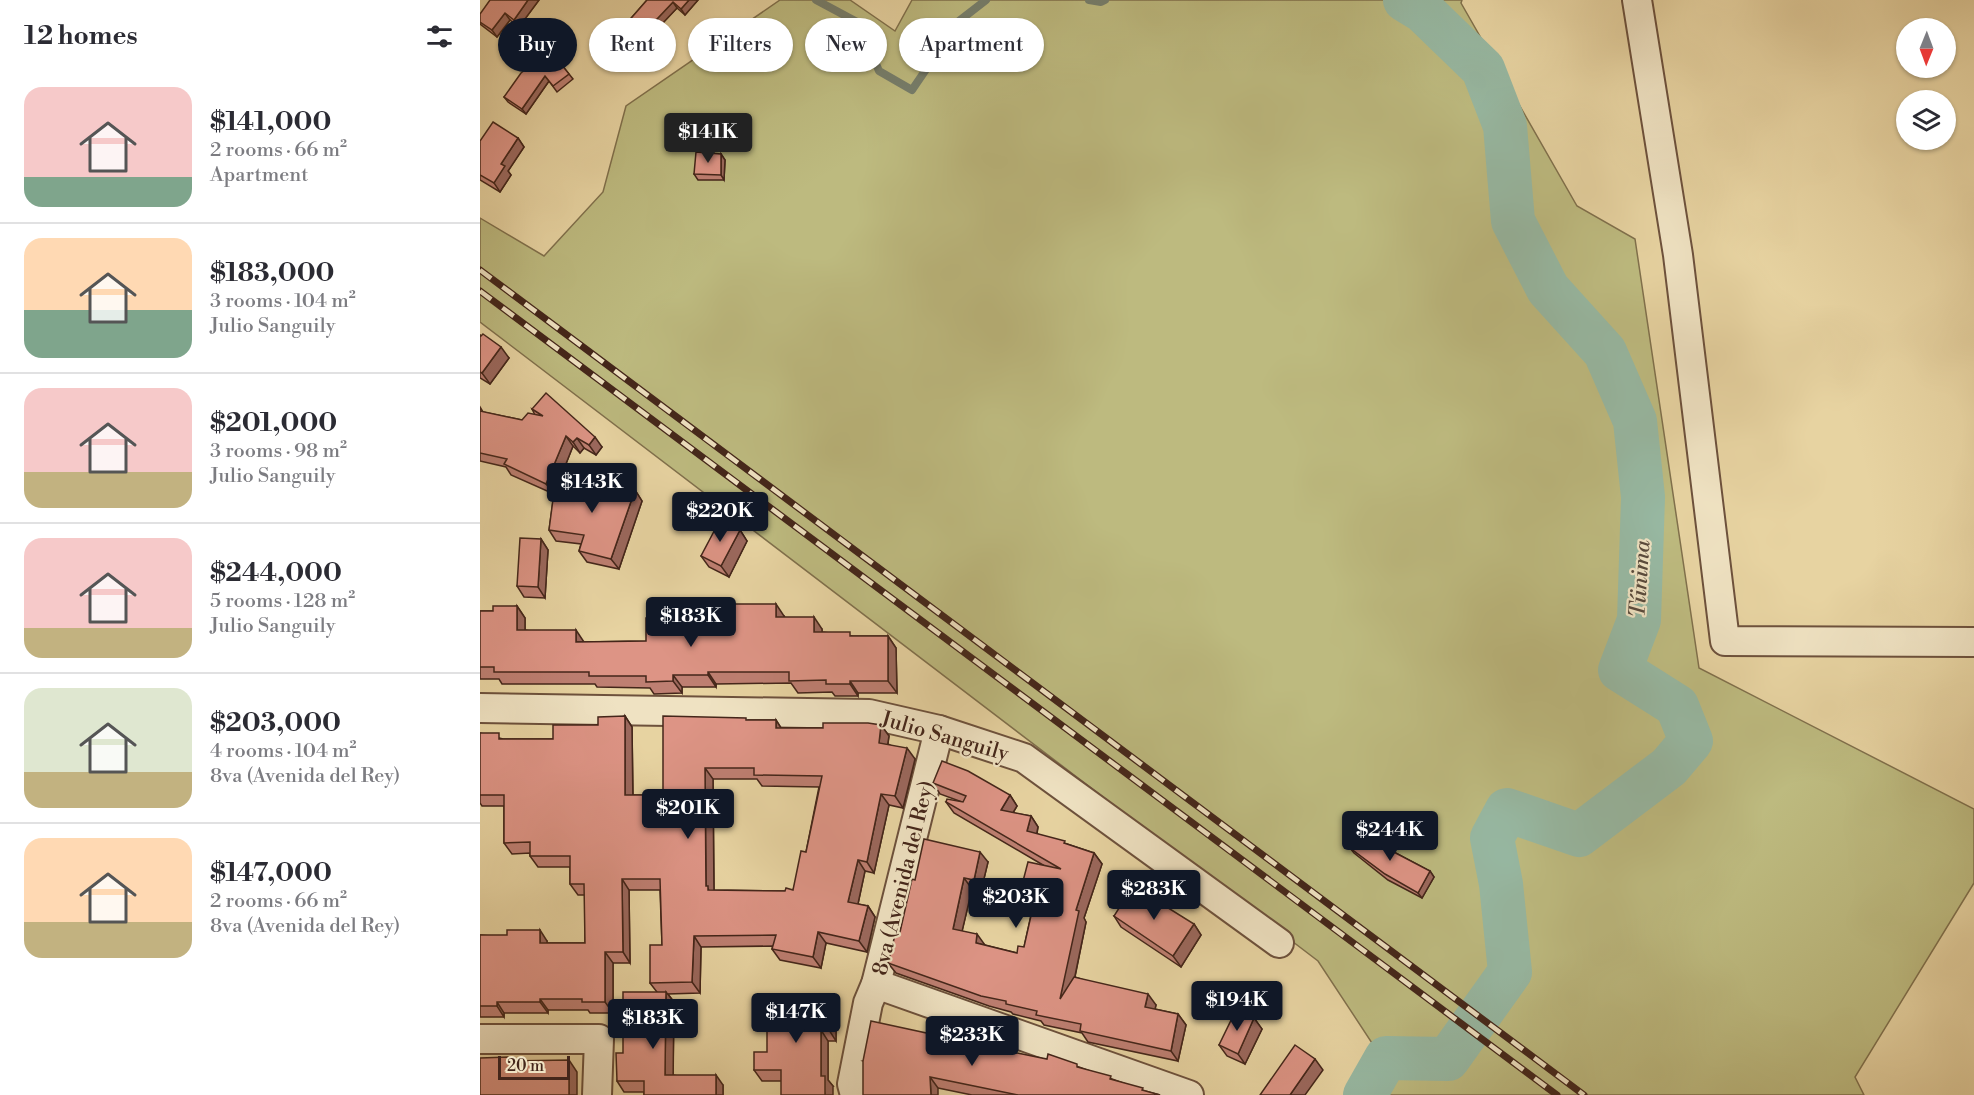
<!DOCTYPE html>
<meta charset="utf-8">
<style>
:root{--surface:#fff;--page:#f2f2f3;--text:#2b2b33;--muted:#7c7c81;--line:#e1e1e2;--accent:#111827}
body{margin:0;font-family:"Libre Bodoni",serif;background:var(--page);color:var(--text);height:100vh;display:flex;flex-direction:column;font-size:22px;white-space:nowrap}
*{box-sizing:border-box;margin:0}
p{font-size:20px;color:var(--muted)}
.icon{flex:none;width:33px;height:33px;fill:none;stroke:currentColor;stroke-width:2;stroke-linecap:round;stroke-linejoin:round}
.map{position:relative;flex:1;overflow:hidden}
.side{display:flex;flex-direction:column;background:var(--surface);width:480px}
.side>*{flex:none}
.hud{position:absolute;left:18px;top:18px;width:570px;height:54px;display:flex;gap:12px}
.needle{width:39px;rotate:181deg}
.tools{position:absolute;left:1416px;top:18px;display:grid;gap:12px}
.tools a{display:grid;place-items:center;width:60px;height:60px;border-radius:50%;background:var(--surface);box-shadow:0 2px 4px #0004;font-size:30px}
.scale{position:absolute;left:18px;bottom:15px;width:72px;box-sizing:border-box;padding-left:6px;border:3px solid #44261a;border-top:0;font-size:16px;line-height:21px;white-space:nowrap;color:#44261a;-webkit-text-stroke:4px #efe2c2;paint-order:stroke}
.price{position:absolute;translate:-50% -51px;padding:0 14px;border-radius:6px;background:var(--accent);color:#fff;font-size:20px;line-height:39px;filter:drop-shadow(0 2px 3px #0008)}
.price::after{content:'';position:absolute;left:50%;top:36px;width:18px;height:14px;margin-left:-9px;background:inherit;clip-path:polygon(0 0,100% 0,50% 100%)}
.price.on{background:#222;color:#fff}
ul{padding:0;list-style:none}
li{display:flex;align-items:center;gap:18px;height:150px;padding:0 24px}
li+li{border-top:2px solid var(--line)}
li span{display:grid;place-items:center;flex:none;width:168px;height:120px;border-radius:18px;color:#555}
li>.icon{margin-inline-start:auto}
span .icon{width:72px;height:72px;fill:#fffc;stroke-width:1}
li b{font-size:26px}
h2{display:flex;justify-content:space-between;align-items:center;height:72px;padding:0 24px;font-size:26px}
.tag{padding:0 21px;border-radius:27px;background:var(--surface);box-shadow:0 2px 4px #0004;font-size:21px;line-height:54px}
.tag.on{background:var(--accent);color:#fff}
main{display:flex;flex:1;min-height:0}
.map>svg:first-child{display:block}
.green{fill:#bdba7f;stroke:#80704c;stroke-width:1.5}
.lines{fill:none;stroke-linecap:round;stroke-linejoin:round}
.stream{stroke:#767e6c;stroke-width:8}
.river{stroke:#97b8a2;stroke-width:44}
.minor-casing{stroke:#6d513c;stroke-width:32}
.minor{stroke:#efe2c2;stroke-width:28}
.rail-casing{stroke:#44261a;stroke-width:7}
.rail{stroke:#efe2c2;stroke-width:4.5;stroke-dasharray:14;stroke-linecap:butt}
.wall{fill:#be7f72;stroke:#44261a;stroke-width:1.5;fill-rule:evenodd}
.shaded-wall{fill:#9b685d;stroke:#44261a;stroke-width:1.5}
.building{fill:#dd9485;stroke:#44261a;stroke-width:1.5;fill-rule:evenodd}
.labels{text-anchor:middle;stroke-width:4.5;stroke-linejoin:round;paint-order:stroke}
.street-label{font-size:21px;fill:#44261a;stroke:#efe2c2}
.water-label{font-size:22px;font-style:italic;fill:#594a3c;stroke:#efe2c2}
</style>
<main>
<section class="side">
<h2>12 homes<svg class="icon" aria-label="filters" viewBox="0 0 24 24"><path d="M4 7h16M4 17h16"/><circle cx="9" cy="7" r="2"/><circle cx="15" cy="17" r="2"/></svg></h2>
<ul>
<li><span style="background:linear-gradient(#f6c9c9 75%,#7fa58c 0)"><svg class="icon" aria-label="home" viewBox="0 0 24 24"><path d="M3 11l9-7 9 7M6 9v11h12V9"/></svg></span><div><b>$141,000</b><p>2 rooms · 66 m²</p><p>Apartment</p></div></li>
<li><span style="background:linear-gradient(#ffd9b3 60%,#7fa58c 0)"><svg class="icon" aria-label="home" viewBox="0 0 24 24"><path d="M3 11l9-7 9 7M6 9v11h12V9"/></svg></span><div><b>$183,000</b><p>3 rooms · 104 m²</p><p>Julio Sanguily</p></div></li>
<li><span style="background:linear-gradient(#f6c9c9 70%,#c2b280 0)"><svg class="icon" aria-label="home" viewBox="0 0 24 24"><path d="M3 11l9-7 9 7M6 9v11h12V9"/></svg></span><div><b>$201,000</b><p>3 rooms · 98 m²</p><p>Julio Sanguily</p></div></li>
<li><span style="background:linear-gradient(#f6c9c9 75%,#c2b280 0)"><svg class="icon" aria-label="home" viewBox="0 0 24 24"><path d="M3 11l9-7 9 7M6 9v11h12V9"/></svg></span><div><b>$244,000</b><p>5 rooms · 128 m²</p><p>Julio Sanguily</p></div></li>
<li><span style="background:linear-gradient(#dfe7d0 70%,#c2b280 0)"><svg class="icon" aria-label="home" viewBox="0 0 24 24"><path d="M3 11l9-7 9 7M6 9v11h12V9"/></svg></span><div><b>$203,000</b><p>4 rooms · 104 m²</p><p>8va (Avenida del Rey)</p></div></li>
<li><span style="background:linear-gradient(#ffd9b3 70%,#c2b280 0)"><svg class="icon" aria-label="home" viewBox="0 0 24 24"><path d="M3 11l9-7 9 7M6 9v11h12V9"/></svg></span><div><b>$147,000</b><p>2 rooms · 66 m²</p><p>8va (Avenida del Rey)</p></div></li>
</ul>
</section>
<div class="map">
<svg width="1494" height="1095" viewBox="0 0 1494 1095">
<rect width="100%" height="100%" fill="#e7d3a1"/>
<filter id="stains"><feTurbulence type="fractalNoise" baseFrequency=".00333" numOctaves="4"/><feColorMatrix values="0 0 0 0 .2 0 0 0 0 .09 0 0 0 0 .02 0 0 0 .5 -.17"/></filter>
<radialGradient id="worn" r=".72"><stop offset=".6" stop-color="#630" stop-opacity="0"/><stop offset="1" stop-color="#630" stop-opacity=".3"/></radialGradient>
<!-- green -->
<polygon class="green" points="300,0 370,0 415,31 432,0 982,0 981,3 1097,206 1155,239 1219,668 1494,809 1494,883 1375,1077 1384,1095 865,1095 892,1043 838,961 0,322 0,218 64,256 123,192 146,106"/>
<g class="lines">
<!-- stream -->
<g class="stream">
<polyline points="336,0 379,23 399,71 432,90 479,21 506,0"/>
<polyline points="609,0 621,2 625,0"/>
</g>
<!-- river -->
<polyline class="river" points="885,1095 906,1058 968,1059 1030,972 1021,884 1012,838 1027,810 1099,835 1189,767 1211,741 1197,706 1140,670 1159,620 1163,497 1155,421 1125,352 1068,289 1033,221 1025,126 1003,69 943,11 925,0"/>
<defs>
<g id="minor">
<polyline points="1157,0 1198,255 1245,641 1494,642"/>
<polyline points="0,708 389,714 459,730 544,758 799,943"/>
<polyline points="396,984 709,1095"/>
<polyline points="0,1039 119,1039 117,1095"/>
<polyline points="375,1095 372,1084 388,1003 396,984 459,730"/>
</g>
</defs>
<!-- minor casing -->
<use href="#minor" class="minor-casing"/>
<!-- minor -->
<use href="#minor" class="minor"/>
<defs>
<g id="rail">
<polyline points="0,270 1104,1095"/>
<polyline points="0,291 1077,1095"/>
</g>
</defs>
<!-- rail casing -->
<use href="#rail" class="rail-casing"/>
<!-- rail -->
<use href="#rail" class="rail"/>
</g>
<!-- wall -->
<g class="wall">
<polygon points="59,0 39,27 30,20 17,37 0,24 0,14"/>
<polygon points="167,0 218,0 205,15 197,8 164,43 150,29 146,24"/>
<polygon points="93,47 81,64 93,79 77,92 69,81 46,114 28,102 24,97"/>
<polygon points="38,138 44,147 28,171 31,175 20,192 0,180 0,141"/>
<polygon points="241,154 245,160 244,180 218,180 214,174"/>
<polygon points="0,335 29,358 10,384 0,378"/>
<polygon points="0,407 3,412 42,420 55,415 52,409 122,447 116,455 104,448 100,453 93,446 78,484 114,489 155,490 162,501 139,569 107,562 99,551 101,544 76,541 69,530 74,494 31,475 26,467 0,461"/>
<polygon points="260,530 267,541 249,577 229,567 221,556"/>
<polygon points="61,539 68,550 65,598 44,597 37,586"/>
<polygon points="37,606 45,618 45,630 104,642 166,641 304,616 304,617 342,629 342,632 373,636 408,636 416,648 417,693 378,693 378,696 355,696 352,692 318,693 311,683 236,684 236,687 202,687 202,693 174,694 170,688 117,687 115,684 22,684 19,679 0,679 0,611 13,611"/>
<path d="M 145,716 L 152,727 L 153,795 L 183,795 L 268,720 L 296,720 L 301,728 L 343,728 L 401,725 L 409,736 L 408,744 L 435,759 L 423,808 L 409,805 L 394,873 L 385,871 L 378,904 L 388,906 L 395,917 L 387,952 L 346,943 L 341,968 L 300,960 L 292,949 L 293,946 L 221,947 L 220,993 L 188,994 L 194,1002 L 193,1075 L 243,1085 L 243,1095 L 164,1095 L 164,1092 L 144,1092 L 137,1081 L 143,1053 L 177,992 L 170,983 L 182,945 L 180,890 L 149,890 L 150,963 L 133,963 L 133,1013 L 110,1013 L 108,1010 L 68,1010 L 68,1013 L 24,1013 L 24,1017 L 0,1017 L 0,935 L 67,941 L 67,943 L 105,943 L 105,895 L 98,895 L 90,884 L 90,867 L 58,867 L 50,856 L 50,853 L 32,854 L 24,843 L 24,806 L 2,806 L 0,803 L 0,733 L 23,739 L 73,739 ZM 233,779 L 277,779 L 282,786 L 339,787 L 326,852 L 313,890 L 305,891 L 234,890 Z"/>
<polygon points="453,783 530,795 537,806 533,813 551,816 558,827 557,834 614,853 622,864 604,918 606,922 595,977 676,1005 675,1009 698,1014 706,1025 698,1061 608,1042 602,1033 564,1025 561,1021 533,1014 531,1012 509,1006 416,973 408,963 420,932 435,880 508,862 501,891 492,889 482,931 505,945 537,953 544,947 555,897 550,896 542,885 563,865 474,813 466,802 482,802 460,794"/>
<polygon points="870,848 910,850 950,871 954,877 942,898 908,880 874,853"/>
<polygon points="634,916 714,924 721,935 701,967 641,927"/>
<polygon points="356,1010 356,1041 348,1041 348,1080 353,1086 301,1081 282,1081 274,1070"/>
<polygon points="774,1018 782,1029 765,1064 747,1056 739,1045"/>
<polygon points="479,1040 513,1046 512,1048 599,1067 665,1091 680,1095 492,1095 458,1088 383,1061"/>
</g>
<!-- shaded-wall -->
<g class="shaded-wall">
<polygon points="48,0 59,0 39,27 34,20"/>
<polygon points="209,0 218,0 205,15 201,9"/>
<polygon points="193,2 197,8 164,43 160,37"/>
<polygon points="25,13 30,20 17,37 12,30"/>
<polygon points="89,41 93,47 81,64 77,59"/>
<polygon points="65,76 69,81 46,114 42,109"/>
<polygon points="38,138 44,147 28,171 31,175 20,192 14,183 21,164"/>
<polygon points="241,154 245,160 244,180 241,175"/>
<polygon points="21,347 29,358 10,384 2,373"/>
<polygon points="86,436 93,446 74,494 66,484"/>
<polygon points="115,437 122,447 116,455 109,445"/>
<polygon points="97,438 104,448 100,453 93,442"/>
<polygon points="155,490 162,501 139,569 131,559"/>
<polygon points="260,530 267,541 249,577 241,566"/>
<polygon points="61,539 68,550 65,598 58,587"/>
<polygon points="296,604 304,616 304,628 296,617"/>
<polygon points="37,606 45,618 45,641 37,630"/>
<polygon points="334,617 342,629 342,644 334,632"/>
<polygon points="96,630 104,642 96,642"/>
<polygon points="408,636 416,648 417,693 408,681"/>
<polygon points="228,672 236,684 236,687 228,675"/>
<polygon points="193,675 202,687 202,693 193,681"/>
<polygon points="370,681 378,693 378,696 370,684"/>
<polygon points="145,716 152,727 153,806 145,795"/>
<polygon points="296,720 303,731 296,728"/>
<polygon points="401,725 409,736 406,754 399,743"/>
<polygon points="427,748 435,759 423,808 415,796"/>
<polygon points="225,768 233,779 234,894 236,901 226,886"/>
<polygon points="401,794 409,805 394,873 387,862"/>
<polygon points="530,795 537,806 528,821 521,810"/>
<polygon points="551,816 558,827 555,842 547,831"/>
<polygon points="500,852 508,862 501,891 494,880"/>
<polygon points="614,853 622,864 604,918 606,922 588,1010 580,999 596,910"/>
<polygon points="378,860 385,871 376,913 368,902"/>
<polygon points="950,871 954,877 942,898 938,893"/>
<polygon points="484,878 492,889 480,940 473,929"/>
<polygon points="142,879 149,890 150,963 143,952"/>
<polygon points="388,906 395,917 387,952 379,941"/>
<polygon points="714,924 721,935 701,967 693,956"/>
<polygon points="60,930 67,941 67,954 60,943"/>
<polygon points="338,932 346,943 341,968 333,957"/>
<polygon points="497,934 505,945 496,943"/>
<polygon points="214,936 221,947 220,993 212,982"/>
<polygon points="125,952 133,963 133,1013 125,1002"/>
<polygon points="186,992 194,1002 193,1086 185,1075"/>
<polygon points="668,994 676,1005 673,1018 665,1007"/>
<polygon points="60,999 68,1010 68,1013 60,1002"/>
<polygon points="348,999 356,1010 356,1041 349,1030"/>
<polygon points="17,1002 24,1013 24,1017 17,1006"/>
<polygon points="698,1014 706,1025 698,1061 691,1051"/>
<polygon points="774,1018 782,1029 765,1064 758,1054"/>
<polygon points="341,1030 348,1041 348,1080 353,1086 353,1095 345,1095 341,1076"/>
<polygon points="505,1034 513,1046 510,1057 502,1046"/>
<polygon points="835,1059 843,1070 825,1095 810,1095"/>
<polygon points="89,1060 97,1072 97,1095 89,1095"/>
<polygon points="236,1075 243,1085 243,1095 236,1095"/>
<polygon points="450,1077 458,1088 458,1095 451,1095"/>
</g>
<!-- building -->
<g class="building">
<polygon points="10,0 48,0 34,20 25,13 12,30 0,22 0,14"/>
<polygon points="167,0 209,0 201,9 193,2 160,37 146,24"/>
<polygon points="86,38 89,41 77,59 89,74 73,86 65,76 42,109 24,97 41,73"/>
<polygon points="13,122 38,138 21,164 25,166 14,183 0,175 0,141"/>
<polygon points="216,152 241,154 241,175 214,174"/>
<polygon points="3,334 21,347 2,373 0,372 0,335 1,336"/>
<polygon points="66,393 115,437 109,445 97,438 93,442 86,436 66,484 24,464 27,459 0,453 0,411 42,420 48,413 63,416 52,409"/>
<polygon points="118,477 155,490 131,559 99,551 104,535 69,530 75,484 114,489"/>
<polygon points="240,520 260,530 241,566 221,556"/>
<polygon points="40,538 61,539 58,587 37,586"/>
<polygon points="242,604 296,604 296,617 334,617 334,632 370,632 370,636 408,636 408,681 370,681 370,684 346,684 346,680 309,681 309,672 228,672 228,675 193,675 193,681 166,682 166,676 109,676 109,672 14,672 14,667 0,667 0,611 13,611 13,606 37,606 37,630 96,630 96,642 166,641 166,618 199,618 199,610 242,610"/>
<path d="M 145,716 L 145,795 L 183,795 L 183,716 L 266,718 L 266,720 L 296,720 L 296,728 L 343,728 L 343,723 L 388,723 L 401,725 L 399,743 L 427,748 L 415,796 L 401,794 L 387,862 L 378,860 L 368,902 L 388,906 L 379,941 L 338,932 L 333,957 L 292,949 L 296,935 L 214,936 L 212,982 L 170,983 L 170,945 L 182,945 L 180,879 L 142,879 L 143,952 L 125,952 L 125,1002 L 102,1002 L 102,999 L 60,999 L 60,1002 L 17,1002 L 17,1006 L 0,1006 L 0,935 L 27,935 L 27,930 L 60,930 L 60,943 L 105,943 L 104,884 L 90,884 L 90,856 L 50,856 L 50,842 L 24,843 L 24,795 L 0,795 L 0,733 L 19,733 L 19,739 L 73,739 L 73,725 L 118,725 L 118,717 ZM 225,768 L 274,768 L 274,775 L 342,776 L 326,852 L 321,851 L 313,890 L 306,888 L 305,891 L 228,890 L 228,886 L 226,886 Z"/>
<polygon points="462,761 488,771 530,795 521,810 551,816 547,831 585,841 584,843 614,853 596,910 599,911 580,999 594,977 668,994 665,1007 698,1014 691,1051 600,1031 601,1024 556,1015 557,1011 526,1004 526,1001 501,996 408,963 416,931 420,932 432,879 435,880 444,839 500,852 494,880 484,878 473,929 497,934 496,943 537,953 538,946 544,947 557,889 542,885 548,862 581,869 466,802 467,799 483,802 486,796 453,783"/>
<polygon points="884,830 910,850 950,871 938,893 905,874 870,848"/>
<polygon points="653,886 714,924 693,956 634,916"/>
<polygon points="143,992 186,992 185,1075 236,1075 236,1095 164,1095 164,1081 137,1081 136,1053 143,1053"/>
<polygon points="287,999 348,999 349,1030 341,1030 341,1076 345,1076 345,1095 301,1095 301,1070 274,1070 274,1052 287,1052"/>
<polygon points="756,1010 774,1018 758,1054 739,1045"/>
<polygon points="391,1021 479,1040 481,1029 505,1034 502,1046 567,1059 568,1054 597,1064 597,1067 631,1076 630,1079 663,1088 662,1090 680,1095 538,1095 450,1077 451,1095 383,1095 383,1061"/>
<polygon points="815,1045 835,1059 810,1095 780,1095"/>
<polygon points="28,1057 28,1061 89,1060 89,1095 0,1095 0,1058"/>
</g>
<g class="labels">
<!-- street labels -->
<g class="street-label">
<text transform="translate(465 736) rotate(16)" y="7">Julio Sanguily</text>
<text transform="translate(423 878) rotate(-76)" y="7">8va (Avenida del Rey)</text>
</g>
<!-- water labels -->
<g class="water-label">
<text transform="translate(1159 579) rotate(-86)" y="8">Tíinima</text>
</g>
</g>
<rect width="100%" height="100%" filter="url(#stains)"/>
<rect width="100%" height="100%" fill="url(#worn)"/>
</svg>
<div class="tools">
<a><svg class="needle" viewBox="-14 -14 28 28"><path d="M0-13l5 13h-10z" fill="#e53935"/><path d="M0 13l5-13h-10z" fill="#7c7c81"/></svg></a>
<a><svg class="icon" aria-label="layers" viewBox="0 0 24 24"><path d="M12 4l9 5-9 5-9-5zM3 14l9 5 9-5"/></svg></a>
</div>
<div class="scale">20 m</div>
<b class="price on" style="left:228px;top:164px">$141K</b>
<b class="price" style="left:112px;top:514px">$143K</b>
<b class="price" style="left:240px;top:543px">$220K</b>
<b class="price" style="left:211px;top:648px">$183K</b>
<b class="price" style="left:208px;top:840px">$201K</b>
<b class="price" style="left:910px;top:862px">$244K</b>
<b class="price" style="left:674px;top:921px">$283K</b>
<b class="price" style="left:536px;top:929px">$203K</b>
<b class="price" style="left:757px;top:1032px">$194K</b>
<b class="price" style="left:316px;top:1044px">$147K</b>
<b class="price" style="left:173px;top:1050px">$183K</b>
<b class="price" style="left:492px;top:1067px">$233K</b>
<div class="hud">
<a class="tag on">Buy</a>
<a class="tag">Rent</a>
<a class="tag">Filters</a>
<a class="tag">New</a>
<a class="tag">Apartment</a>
</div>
</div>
</main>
